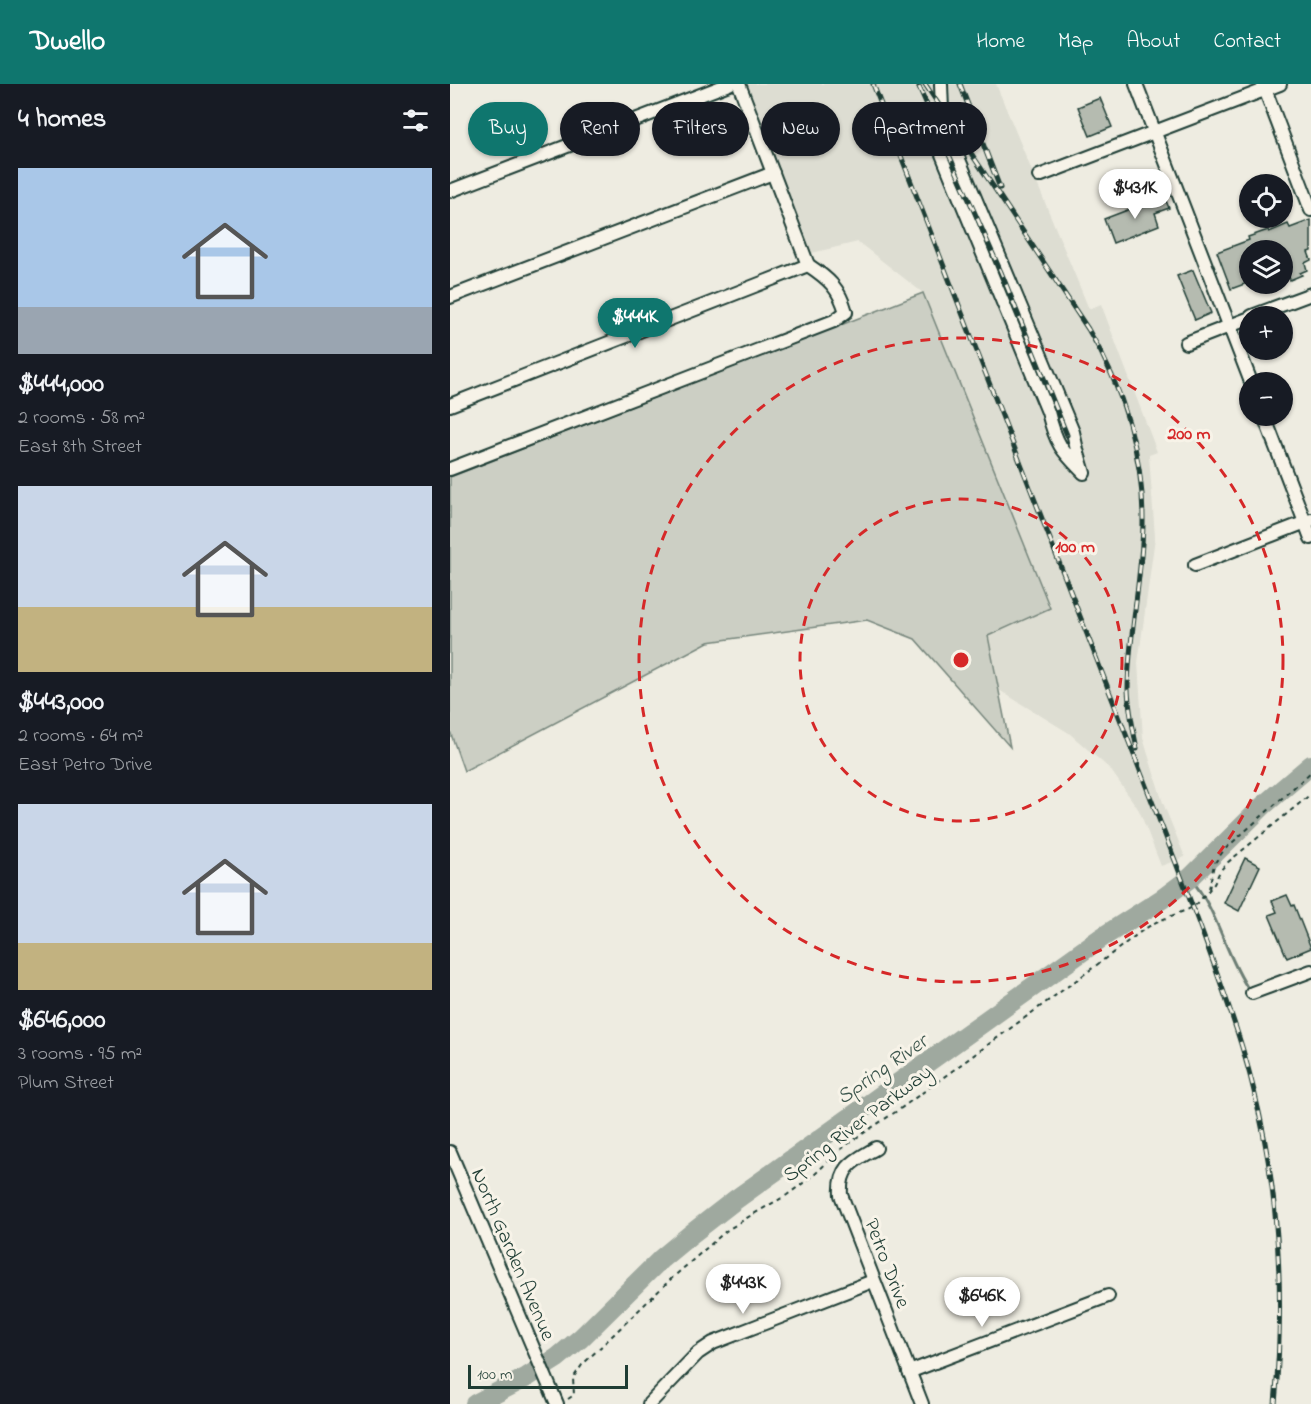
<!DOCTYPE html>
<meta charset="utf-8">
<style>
:root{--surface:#171b24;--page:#242831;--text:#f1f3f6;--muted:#9ea1a6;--accent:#0f766e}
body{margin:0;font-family:"Indie Flower",sans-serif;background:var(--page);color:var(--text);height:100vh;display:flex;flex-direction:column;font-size:22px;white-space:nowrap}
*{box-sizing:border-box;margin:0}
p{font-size:20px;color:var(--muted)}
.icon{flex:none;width:33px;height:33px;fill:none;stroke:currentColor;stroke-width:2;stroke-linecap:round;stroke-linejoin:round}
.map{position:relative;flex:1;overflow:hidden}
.drawer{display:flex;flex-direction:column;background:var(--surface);width:450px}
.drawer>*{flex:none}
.guide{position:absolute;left:18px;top:18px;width:570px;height:54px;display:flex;gap:12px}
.fabs{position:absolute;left:789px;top:90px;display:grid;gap:12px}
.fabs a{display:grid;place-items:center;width:54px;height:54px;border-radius:50%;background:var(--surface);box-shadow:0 2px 4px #0004;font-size:30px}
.scale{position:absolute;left:18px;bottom:15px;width:160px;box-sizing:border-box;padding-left:6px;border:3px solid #1f3d34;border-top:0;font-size:16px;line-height:21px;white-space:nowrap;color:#1f3d34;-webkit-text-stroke:4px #f7f3e8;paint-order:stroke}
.price{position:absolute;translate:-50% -51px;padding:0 14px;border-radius:21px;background:#fff;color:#222;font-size:20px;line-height:39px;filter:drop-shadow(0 2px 3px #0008)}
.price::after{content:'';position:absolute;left:50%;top:36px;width:18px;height:14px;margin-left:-9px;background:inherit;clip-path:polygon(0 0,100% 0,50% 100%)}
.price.on{background:var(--accent);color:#fff}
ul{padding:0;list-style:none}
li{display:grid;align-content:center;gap:12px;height:318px;padding:0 18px}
li span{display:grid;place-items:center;height:186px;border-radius:0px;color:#555}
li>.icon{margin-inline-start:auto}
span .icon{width:108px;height:108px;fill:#fffc;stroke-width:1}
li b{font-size:26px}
h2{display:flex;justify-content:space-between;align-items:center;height:72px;padding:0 18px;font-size:26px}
.tag{padding:0 21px;border-radius:27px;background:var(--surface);box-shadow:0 2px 4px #0004;font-size:21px;line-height:54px}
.tag.on{background:var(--accent);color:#fff}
header{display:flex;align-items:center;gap:36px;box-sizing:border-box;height:84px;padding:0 30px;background:var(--accent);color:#fff}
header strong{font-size:28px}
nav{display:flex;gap:33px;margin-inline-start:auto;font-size:21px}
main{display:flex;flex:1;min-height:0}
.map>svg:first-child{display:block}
.built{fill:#ddddd2}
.green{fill:#cccfc4;stroke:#76867c;stroke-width:1.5}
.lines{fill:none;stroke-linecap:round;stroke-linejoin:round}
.stream{stroke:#6c7e74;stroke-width:3}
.river{stroke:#9fa99f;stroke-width:20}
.building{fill:#b5bbb0;stroke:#1f3d34;stroke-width:1.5}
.minor-casing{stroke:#1f3d34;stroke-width:16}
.path{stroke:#1f3d34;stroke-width:2;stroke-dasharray:4.5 4.5;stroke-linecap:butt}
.minor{stroke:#f7f3e8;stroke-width:12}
.rail-casing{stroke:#1f3d34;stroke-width:5}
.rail{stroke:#f7f3e8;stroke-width:3;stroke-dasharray:9;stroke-linecap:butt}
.ring{fill:none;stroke:#d62828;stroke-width:3;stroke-dasharray:10 8}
.labels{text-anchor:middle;stroke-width:6;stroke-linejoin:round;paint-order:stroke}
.street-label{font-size:21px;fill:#1f3d34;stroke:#f7f3e8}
.water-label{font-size:22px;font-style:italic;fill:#3f584f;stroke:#f7f3e8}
.centre{fill:#d62828;stroke:#f7f3e8;stroke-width:3}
.ring-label{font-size:18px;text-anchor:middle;font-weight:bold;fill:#d62828;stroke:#f7f3e8;stroke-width:6;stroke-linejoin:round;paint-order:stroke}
</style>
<header>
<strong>Dwello</strong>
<nav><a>Home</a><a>Map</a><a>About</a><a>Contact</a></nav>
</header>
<main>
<section class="drawer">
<h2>4 homes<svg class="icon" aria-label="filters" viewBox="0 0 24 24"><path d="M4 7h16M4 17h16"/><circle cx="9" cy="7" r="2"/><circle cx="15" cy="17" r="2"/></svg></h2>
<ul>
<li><span style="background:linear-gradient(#a9c7e8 75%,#9aa5b1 0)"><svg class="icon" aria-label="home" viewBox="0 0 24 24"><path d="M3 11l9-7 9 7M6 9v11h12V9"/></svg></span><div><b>$444,000</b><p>2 rooms · 58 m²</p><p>East 8th Street</p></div></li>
<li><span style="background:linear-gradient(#c9d6e8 65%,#c2b280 0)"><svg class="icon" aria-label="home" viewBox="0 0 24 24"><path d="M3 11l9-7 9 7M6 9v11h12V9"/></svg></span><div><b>$443,000</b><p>2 rooms · 64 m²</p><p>East Petro Drive</p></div></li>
<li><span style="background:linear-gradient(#c9d6e8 75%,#c2b280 0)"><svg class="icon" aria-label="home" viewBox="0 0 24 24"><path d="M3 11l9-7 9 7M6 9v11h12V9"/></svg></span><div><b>$646,000</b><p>3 rooms · 95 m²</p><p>Plum Street</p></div></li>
</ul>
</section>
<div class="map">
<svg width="861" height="1320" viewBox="0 0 861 1320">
<rect width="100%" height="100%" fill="#eeece1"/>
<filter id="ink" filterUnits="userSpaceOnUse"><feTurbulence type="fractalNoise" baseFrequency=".0167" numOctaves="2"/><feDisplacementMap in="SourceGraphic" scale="12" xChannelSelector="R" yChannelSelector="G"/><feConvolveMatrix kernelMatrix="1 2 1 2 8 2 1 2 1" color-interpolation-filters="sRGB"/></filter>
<g filter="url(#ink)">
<!-- built -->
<polygon class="built" points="281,0 546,0 639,225 651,220 707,368 699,371 705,453 688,579 693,654 713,719 735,773 711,782 689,726 660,685 619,649 549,606 538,551 599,524 473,209 408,158 349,172"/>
<!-- green -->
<polygon class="green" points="473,209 600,524 538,552 560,663 465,555 417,536 258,558 14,687 0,647 0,393"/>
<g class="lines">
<!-- stream -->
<path class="stream" d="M 740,794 C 768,826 775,871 799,906"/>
<!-- river -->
<polyline class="river" points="25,1320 77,1293 107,1274 131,1254 211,1175 240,1151 285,1116 517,950 651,854 712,815 740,794 814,721 861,681"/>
</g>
<!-- building -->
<g class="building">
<polygon points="650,14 662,43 640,52 628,23"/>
<polygon points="714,112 719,124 705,129 709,141 663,159 654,135"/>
<polygon points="861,136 861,167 858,168 861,176 855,179 857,186 850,189 852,191 840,196 839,193 832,196 832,166 800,166 800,198 781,205 767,168 799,156 798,153 818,146 819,148 838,140 840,144"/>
<polygon points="743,186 761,229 745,236 727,192"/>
<polygon points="795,774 810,782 789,827 774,819"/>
<polygon points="837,811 842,822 844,821 861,864 837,874 819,831 827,828 822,817"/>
</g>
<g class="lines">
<defs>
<g id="minor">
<polyline points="289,0 358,181"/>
<polyline points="686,0 801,298"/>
<polyline points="813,0 861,126"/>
<path d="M 475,29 L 598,328 C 606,360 611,366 634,389 L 627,366 L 623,348 L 497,47 L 492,26 L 491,0"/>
<polyline points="589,92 830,0"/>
<polyline points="0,107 279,0"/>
<polyline points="0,213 323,89"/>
<polyline points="802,232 861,210"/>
<polyline points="736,259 800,234"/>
<polyline points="0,321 358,181"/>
<polyline points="814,332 861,454"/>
<path d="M 0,385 L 384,237 L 396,228 C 389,204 379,195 358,181"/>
<polyline points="745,481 861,436"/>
<polyline points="802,909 861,887"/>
<path d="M 426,1064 C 404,1077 389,1082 391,1111 L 472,1320"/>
<polyline points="0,1068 107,1320"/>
<polyline points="459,1288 658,1212"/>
<polyline points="199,1320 248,1269 263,1259 423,1197"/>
</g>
</defs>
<!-- minor casing -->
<use href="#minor" class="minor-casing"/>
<!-- path -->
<g class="path">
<polyline points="759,805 764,780 774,766 861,688"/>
<polyline points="118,1315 124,1311 123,1294 132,1281 221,1195 276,1147 300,1132 337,1111 364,1091 390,1066 403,1056 450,1025 632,892 693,846 706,838 739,825 747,820 764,800 770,787 777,779 861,710"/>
</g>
<!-- minor -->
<use href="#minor" class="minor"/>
<defs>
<g id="rail">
<path d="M 423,0 L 726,779 C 749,840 773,901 792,963 C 827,1078 836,1201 825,1320"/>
<path d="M 475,0 L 638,245 C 673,303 694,373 693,441 C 692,478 686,515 682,551 C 680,569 678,587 678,606 C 679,626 683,645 687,665"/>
<polyline points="510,0 550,104"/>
<polyline points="469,3 551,188 617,351"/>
</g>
</defs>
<!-- rail casing -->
<use href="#rail" class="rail-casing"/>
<!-- rail -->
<use href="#rail" class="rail"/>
</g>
</g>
<!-- distance rings -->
<g class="ring">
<circle cx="511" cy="576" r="161"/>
<circle cx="511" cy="576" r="322"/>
</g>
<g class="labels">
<!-- street labels -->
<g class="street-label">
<text transform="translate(407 1039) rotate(-37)" y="7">Spring River Parkway</text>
<text transform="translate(64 1170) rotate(67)" y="7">North Garden Avenue</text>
<text transform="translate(438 1179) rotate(69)" y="7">Petro Drive</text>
</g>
<!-- water labels -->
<g class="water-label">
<text transform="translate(431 984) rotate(-35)" y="8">Spring River</text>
</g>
</g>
<circle cx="511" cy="576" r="9" class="centre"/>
<g class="ring-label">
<text x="739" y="355">200 m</text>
<text x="625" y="468">100 m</text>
</g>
</svg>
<div class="fabs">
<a><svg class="icon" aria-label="locate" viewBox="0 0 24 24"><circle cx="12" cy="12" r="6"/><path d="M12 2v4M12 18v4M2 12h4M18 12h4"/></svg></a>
<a><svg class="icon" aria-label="layers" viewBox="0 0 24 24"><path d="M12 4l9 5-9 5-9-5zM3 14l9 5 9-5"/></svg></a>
<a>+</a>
<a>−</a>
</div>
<div class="scale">100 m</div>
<b class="price" style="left:685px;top:136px">$431K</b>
<b class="price on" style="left:185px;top:265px">$444K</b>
<b class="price" style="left:293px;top:1231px">$443K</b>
<b class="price" style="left:532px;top:1244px">$646K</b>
<div class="guide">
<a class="tag on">Buy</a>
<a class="tag">Rent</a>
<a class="tag">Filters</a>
<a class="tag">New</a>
<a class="tag">Apartment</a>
</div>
</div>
</main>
